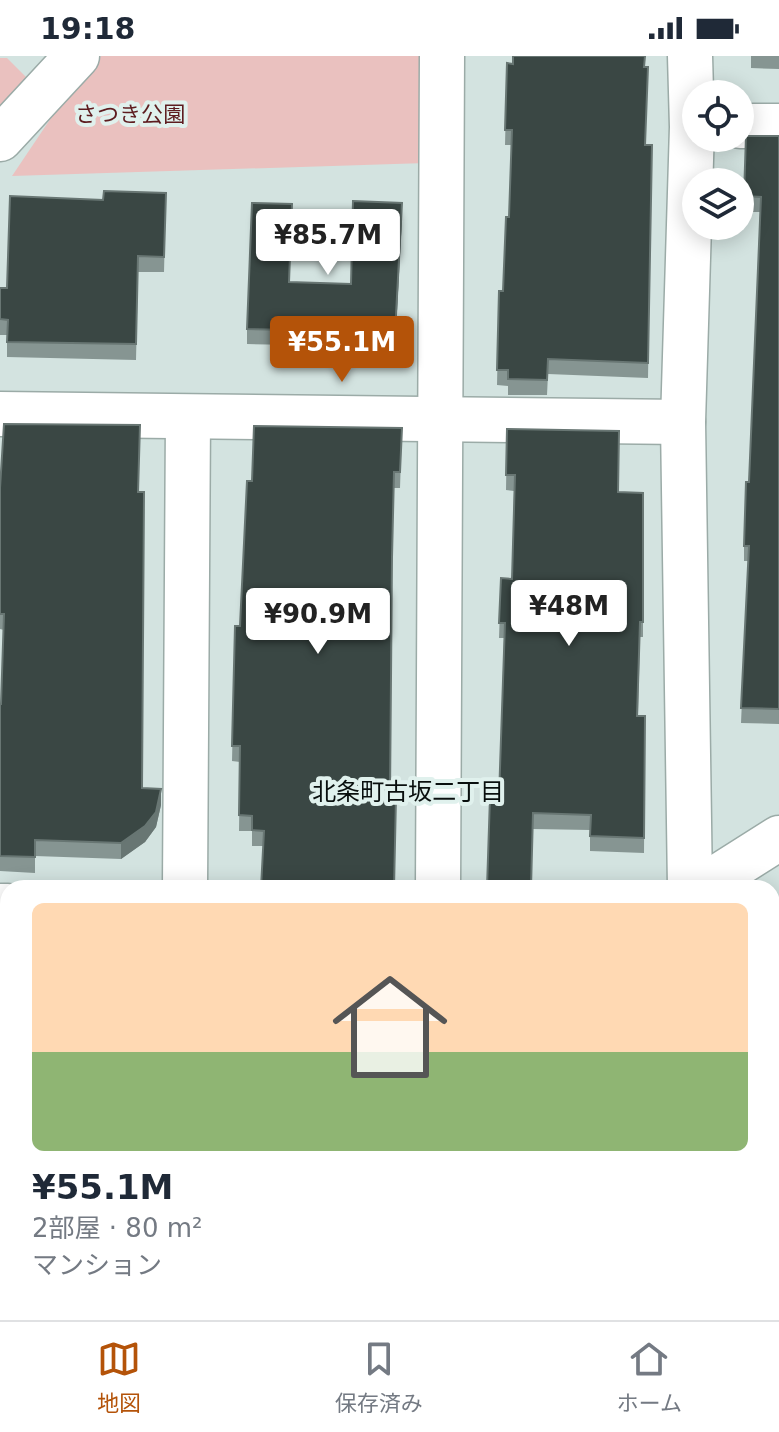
<!DOCTYPE html>
<html lang="ja">
<meta charset="utf-8">
<style>
:root{--surface:#fff;--page:#f6f6f7;--text:#1f2937;--muted:#747a83;--line:#e0e1e3;--accent:#b45309}
body{margin:0;font-family:"DejaVu Sans","Noto Sans JP",sans-serif;background:var(--page);color:var(--text);height:100vh;display:flex;flex-direction:column;font-size:30px;white-space:nowrap}
*{box-sizing:border-box;margin:0}
p{font-size:26px;color:var(--muted)}
.icon{flex:none;width:44px;height:44px;fill:none;stroke:currentColor;stroke-width:2;stroke-linecap:round;stroke-linejoin:round}
.map{position:relative;flex:1;overflow:hidden}
.side{position:absolute;left:0px;top:824px;width:780px;height:440px;display:flex;flex-direction:column;background:var(--surface);border-radius:24px 24px 0 0;box-shadow:0 4px 20px #0003}
.side>*{flex:none}
.tools{position:absolute;left:682px;top:24px;display:grid;gap:16px}
.tools a{display:grid;place-items:center;width:72px;height:72px;border-radius:50%;background:var(--surface);box-shadow:0 4px 20px #0003;font-size:40px}
.price{position:absolute;translate:-50% -68px;padding:0 18px;border-radius:8px;background:#fff;color:#222;font-size:26px;line-height:52px;filter:drop-shadow(0 2px 4px #0008)}
.price::after{content:'';position:absolute;left:50%;top:48px;width:24px;height:18px;margin-left:-12px;background:inherit;clip-path:polygon(0 0,100% 0,50% 100%)}
.price.on{background:var(--accent);color:#fff}
ul{padding:0;list-style:none}
li{display:grid;align-content:center;gap:16px;height:424px;padding:0 32px}
li+li{border-top:2px solid var(--line)}
li span{display:grid;place-items:center;height:248px;border-radius:12px;color:#555}
li>.icon{margin-inline-start:auto}
span .icon{width:144px;height:144px;fill:#fffc;stroke-width:1}
li b{font-size:34px}
.status{display:flex;justify-content:space-between;align-items:center;height:56px;padding:0 40px;background:var(--surface);direction:ltr}
.status svg{height:22px;fill:currentColor}
.tab-bar{display:flex;justify-content:space-around;align-items:center;height:112px;border-top:2px solid var(--line);background:var(--surface);font-size:22px;color:var(--muted)}
.tab-bar a{display:grid;justify-items:center;gap:4px}
.tab-bar .on{color:var(--accent)}
.map>svg:first-child{display:block}
.green{fill:#eac1bf}
.lines{fill:none;stroke-linecap:round;stroke-linejoin:round}
.minor-casing{stroke:#9baba7;stroke-width:47}
.tertiary-casing{stroke:#9baba7;stroke-width:47}
.minor{stroke:#fff;stroke-width:44}
.tertiary{stroke:#fff;stroke-width:44}
.wall{fill:#869592}
.shaded-wall{fill:#687673}
.building{fill:#3a4744;stroke:#687673;stroke-width:2}
.labels{text-anchor:middle;stroke-width:8;stroke-linejoin:round;paint-order:stroke}
.park-label{font-size:22px;fill:#5d1c1f;stroke:#e0f1ed}
.neighbourhood-label{font-size:24px;fill:#090f0e;stroke:#e0f1ed}
</style>
<div class="status"><b>19:18</b><svg viewBox="0 0 49 12"><path d="M0 12V9h3v3zM5 12V6h3v6zM10 12V3h3v9zM15 12V0h3v12zM26 1h20v11H26zM47 4h2v5h-2z"/></svg></div>
<div class="map">
<svg width="779" height="1264" viewBox="0 0 779 1264">
<rect width="100%" height="100%" fill="#d3e3e0"/>
<!-- green -->
<g class="green">
<polygon points="101,0 427,0 426,107 12,120 51,62"/>
<polygon points="0,2 7,2 26,21 0,69"/>
<polygon points="779,1062 779,1264 698,1264 698,1256 772,1256 772,1063"/>
</g>
<g class="lines">
<defs>
<g id="minor">
<polyline points="740,70 779,70"/>
<polyline points="0,83 77,0"/>
<polyline points="0,358 683,366"/>
<polyline points="185,832 188,361"/>
<polyline points="438,832 442,0"/>
<polyline points="690,832 683,366 692,71 690,0"/>
<polyline points="700,832 779,782"/>
<polyline points="0,850 8,850"/>
<polyline points="772,1042 779,1037"/>
<polyline points="181,1264 181,1256"/>
<polyline points="436,1264 436,1256"/>
</g>
<g id="tertiary">
<polyline points="0,1097 8,1097"/>
<polyline points="682,1256 682,1264"/>
</g>
</defs>
<!-- minor casing -->
<use href="#minor" class="minor-casing"/>
<!-- tertiary casing -->
<use href="#tertiary" class="tertiary-casing"/>
<!-- minor -->
<use href="#minor" class="minor"/>
<!-- tertiary -->
<use href="#tertiary" class="tertiary"/>
</g>
<!-- wall -->
<g class="wall">
<polygon points="751,0 779,0 779,13 751,12"/>
<polygon points="507,7 645,11 646,89 652,89 648,322 548,318 547,339 508,339 508,330 497,329 499,235 503,235 509,161 512,89 505,89"/>
<polygon points="779,80 779,668 741,667 748,505 744,505 744,490 749,426 760,156 744,156 744,140"/>
<polygon points="166,137 164,216 138,216 136,304 7,301 7,279 0,279 0,232 7,232 103,144"/>
<polygon points="402,162 394,311 361,309 361,286 294,284 294,289 247,288 247,273 290,226 351,228"/>
<polygon points="402,372 400,432 394,432 263,790 252,790 252,775 239,775 240,706 232,705 235,570 240,570 252,425"/>
<polygon points="507,373 618,436 643,437 643,581 640,581 638,660 645,660 644,797 590,795 590,774 533,773 499,741 504,582 499,582 501,522 512,523 514,435 506,434"/>
<polygon points="0,432 139,436 142,732 161,749 156,771 145,786 121,803 35,800 35,817 0,815 0,648 1,648 4,574 0,573"/>
<polygon points="8,857 8,1021 0,1021 0,858"/>
<polygon points="478,1256 643,1256 643,1260 478,1259"/>
</g>
<!-- shaded-wall -->
<g class="shaded-wall">
<polygon points="402,147 402,162 394,311 394,296"/>
<polygon points="161,733 161,749 156,771 145,786 121,803 121,787"/>
</g>
<!-- building -->
<g class="building">
<polygon points="513,0 645,0 644,11 648,11 645,89 652,89 648,307 548,303 547,324 508,323 508,314 497,314 499,235 503,235 506,161 509,161 512,74 505,74 507,7 513,8"/>
<polygon points="746,80 779,80 779,653 741,652 749,490 744,490 746,426 749,426 761,141 744,140"/>
<polygon points="104,135 166,137 164,201 138,200 136,288 7,286 8,264 0,263 0,232 7,232 10,140 103,144"/>
<polygon points="353,145 402,147 394,296 361,294 361,271 294,269 294,274 247,273 252,147 292,148 289,226 351,228"/>
<polygon points="4,368 140,369 138,436 144,436 142,732 161,733 156,756 145,770 121,787 35,784 35,801 0,800 0,648 1,648 4,558 0,558 0,432"/>
<polygon points="254,370 402,372 400,416 394,416 392,501 390,740 396,741 394,832 261,832 264,775 252,774 252,760 239,759 240,690 232,690 235,570 240,570 247,425 252,425"/>
<polygon points="507,373 619,375 618,436 643,437 643,566 640,566 637,660 645,660 644,782 590,780 591,759 533,757 531,832 487,832 490,741 499,741 505,567 499,567 501,522 512,523 515,419 506,419"/>
<polygon points="8,857 8,1006 0,1006 0,858"/>
<polygon points="8,1194 8,1256 141,1256 141,1264 0,1264 0,1195"/>
<rect x="265" y="1256" width="126" height="8"/>
<rect x="494" y="1256" width="123" height="8"/>
</g>
<g class="labels">
<!-- park labels -->
<g class="park-label">
<text x="130" y="66">さつき公園</text>
</g>
<!-- neighbourhood labels -->
<g class="neighbourhood-label">
<text x="408" y="744">北条町古坂二丁目</text>
</g>
</g>
</svg>
<div class="tools">
<a><svg class="icon" aria-label="locate" viewBox="0 0 24 24"><circle cx="12" cy="12" r="6"/><path d="M12 2v4M12 18v4M2 12h4M18 12h4"/></svg></a>
<a><svg class="icon" aria-label="layers" viewBox="0 0 24 24"><path d="M12 4l9 5-9 5-9-5zM3 14l9 5 9-5"/></svg></a>
</div>
<b class="price" style="left:328px;top:221px">¥85.7M</b>
<b class="price on" style="left:342px;top:328px">¥55.1M</b>
<b class="price" style="left:569px;top:592px">¥48M</b>
<b class="price" style="left:318px;top:600px">¥90.9M</b>
<section class="side">
<ul>
<li><span style="background:linear-gradient(#ffd9b3 60%,#8fb573 0)"><svg class="icon" aria-label="home" viewBox="0 0 24 24"><path d="M3 11l9-7 9 7M6 9v11h12V9"/></svg></span><div><b>¥55.1M</b><p>2部屋 · 80 m²</p><p>マンション</p></div></li>
</ul>
</section>
</div>
<nav class="tab-bar">
<a class="on"><svg class="icon" aria-label="map" viewBox="0 0 24 24"><path d="M3 6l6-2 6 2 6-2v14l-6 2-6-2-6 2zM9 4v14M15 6v14"/></svg>地図</a>
<a><svg class="icon" aria-label="saved" viewBox="0 0 24 24"><path d="M7 4h10v16l-5-4-5 4z"/></svg>保存済み</a>
<a><svg class="icon" aria-label="home" viewBox="0 0 24 24"><path d="M3 11l9-7 9 7M6 9v11h12V9"/></svg>ホーム</a>
</nav>
